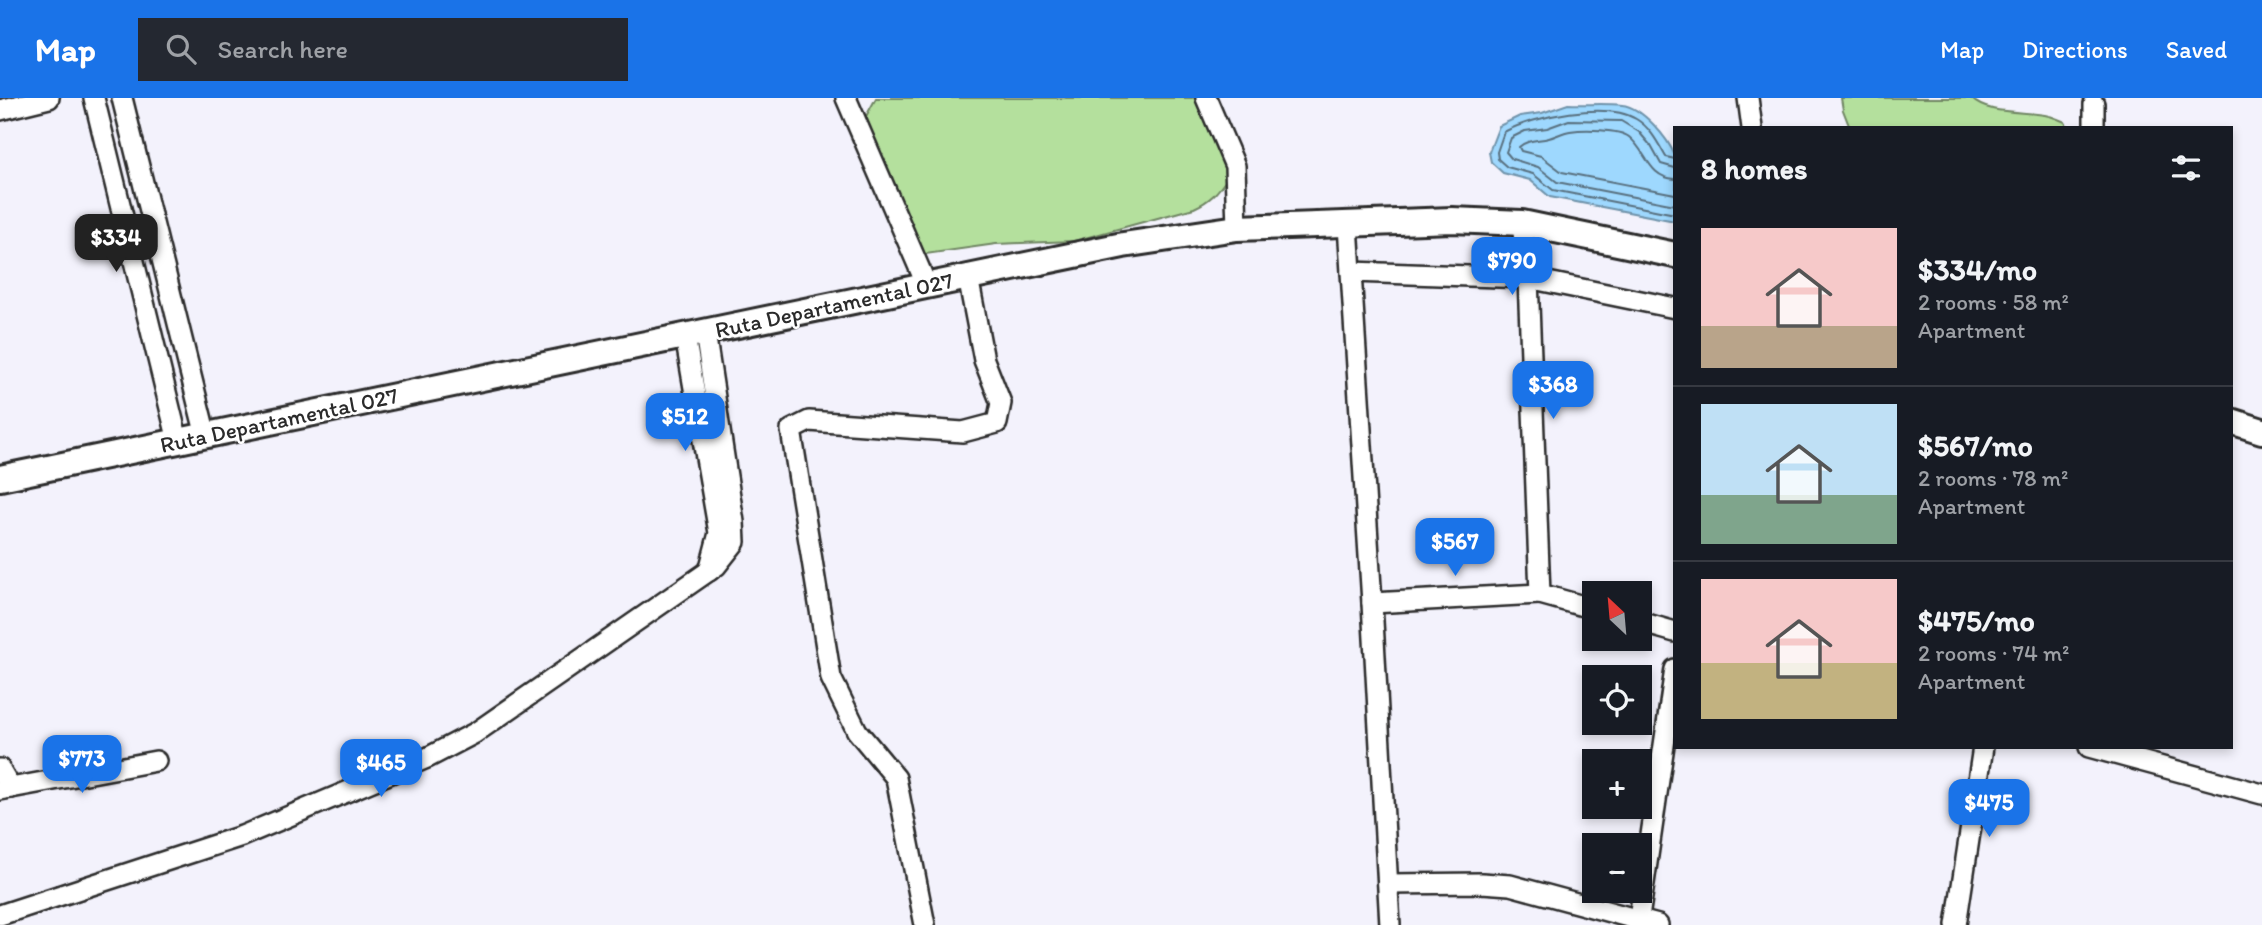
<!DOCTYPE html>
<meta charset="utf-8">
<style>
:root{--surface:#171b24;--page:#242831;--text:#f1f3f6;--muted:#9ea1a6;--line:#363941;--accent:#1a73e8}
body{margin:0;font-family:Itim,sans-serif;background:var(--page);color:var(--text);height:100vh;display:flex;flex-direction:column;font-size:26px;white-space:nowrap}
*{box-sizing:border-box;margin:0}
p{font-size:23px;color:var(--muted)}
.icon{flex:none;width:38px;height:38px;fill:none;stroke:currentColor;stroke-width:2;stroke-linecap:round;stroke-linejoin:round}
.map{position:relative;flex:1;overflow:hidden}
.details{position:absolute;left:1673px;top:28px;width:560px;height:623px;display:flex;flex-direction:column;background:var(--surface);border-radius:0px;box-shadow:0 4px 10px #0003}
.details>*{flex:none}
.needle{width:46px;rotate:334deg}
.buttons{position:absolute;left:1582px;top:483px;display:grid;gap:14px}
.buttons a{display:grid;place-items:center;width:70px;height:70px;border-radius:0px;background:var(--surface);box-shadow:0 4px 10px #0003;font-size:35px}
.price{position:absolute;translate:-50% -60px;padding:0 16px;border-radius:14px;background:var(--accent);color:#fff;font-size:23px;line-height:46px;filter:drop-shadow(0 2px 4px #0008)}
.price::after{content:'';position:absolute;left:50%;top:42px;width:21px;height:16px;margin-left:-10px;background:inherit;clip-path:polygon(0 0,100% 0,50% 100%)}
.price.on{background:#222;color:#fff}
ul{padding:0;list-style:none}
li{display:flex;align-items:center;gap:21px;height:175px;padding:0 28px}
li+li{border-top:2px solid var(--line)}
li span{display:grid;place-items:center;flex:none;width:196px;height:140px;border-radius:0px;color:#555}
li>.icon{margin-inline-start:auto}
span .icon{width:84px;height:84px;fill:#fffc;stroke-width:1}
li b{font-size:30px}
h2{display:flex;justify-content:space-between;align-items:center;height:84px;padding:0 28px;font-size:30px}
header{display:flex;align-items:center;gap:42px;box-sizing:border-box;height:98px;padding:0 35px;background:var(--accent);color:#fff}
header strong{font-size:33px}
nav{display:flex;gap:38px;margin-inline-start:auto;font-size:24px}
.search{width:490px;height:63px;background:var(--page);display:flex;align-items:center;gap:18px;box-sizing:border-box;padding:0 24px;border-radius:0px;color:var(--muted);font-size:26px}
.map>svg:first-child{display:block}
.green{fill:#b4e09d;stroke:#708664;stroke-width:2}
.water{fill:#9ed8fe;stroke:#7093aa;stroke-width:2}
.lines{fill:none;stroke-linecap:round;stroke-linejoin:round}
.shore{stroke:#59707f;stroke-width:2}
.minor-casing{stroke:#2b2b2b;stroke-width:24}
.major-casing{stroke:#2b2b2b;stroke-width:30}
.minor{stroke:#fff;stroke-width:19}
.major{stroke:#fff;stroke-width:24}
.labels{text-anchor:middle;stroke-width:5;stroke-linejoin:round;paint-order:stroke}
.street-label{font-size:23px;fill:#2b2b2b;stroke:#fff}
</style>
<header>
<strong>Map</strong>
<div class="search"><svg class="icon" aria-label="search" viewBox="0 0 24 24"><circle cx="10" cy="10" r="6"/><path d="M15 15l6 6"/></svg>Search here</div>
<nav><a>Map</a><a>Directions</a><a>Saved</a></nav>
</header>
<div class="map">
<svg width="2262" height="827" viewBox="0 0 2262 827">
<rect width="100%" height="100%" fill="#f3f2fc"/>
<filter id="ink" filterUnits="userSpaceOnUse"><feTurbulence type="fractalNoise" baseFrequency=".0143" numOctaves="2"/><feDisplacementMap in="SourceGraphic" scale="14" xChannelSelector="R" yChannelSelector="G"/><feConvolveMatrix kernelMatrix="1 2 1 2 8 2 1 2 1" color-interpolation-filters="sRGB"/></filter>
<g filter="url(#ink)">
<!-- green -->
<g class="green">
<path d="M 876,0 L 1204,0 L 1221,34 L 1228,79 C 1218,94 1210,103 1194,110 L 1074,143 L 996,146 L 919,157 L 858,33 Z"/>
<path d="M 1841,0 L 1971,0 C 1988,18 2026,12 2049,18 C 2054,19 2060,22 2065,24 L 2068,30 L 1850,30 L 1843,12 Z"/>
</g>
<!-- water -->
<path class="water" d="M 1568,6 C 1585,7 1604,5 1622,7 C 1642,9 1668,40 1675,58 C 1678,66 1675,111 1675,123 L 1550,99 L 1530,82 L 1503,75 L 1491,64 L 1489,54 L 1499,28 L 1520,18 L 1542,15 Z"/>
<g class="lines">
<!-- shore -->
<g class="shore">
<path d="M 1675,61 L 1666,59 C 1658,45 1650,29 1636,21 C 1607,3 1533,18 1504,34 L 1497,54 L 1498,61 L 1507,69 L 1533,76 L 1553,92 L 1675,116"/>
<polyline points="1675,70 1661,66 1651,48 1639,34 1621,23 1569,22 1547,30 1525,33 1511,40 1506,54 1512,61 1538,69 1557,84 1675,107"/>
<path d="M 1675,81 C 1648,80 1647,53 1629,39 C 1619,31 1583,31 1570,33 C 1563,34 1556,38 1549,40 C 1538,43 1528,41 1519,49 L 1521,53 L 1541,58 L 1562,74 L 1675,96"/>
</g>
<defs>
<g id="minor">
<polyline points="94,0 178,343"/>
<polyline points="122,0 206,338"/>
<polyline points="846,0 927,188"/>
<polyline points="1206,0 1235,68 1237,130"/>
<polyline points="1748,0 1752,30"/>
<polyline points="2094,6 2094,30"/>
<polyline points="0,12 49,0"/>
<polyline points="1522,125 1528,180 1540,496 1594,511"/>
<polyline points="1348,127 1372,505 1390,827"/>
<polyline points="1351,174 1528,180 1675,210"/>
<polyline points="685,238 719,435 709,473"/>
<polyline points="1372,505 1540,496"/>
<polyline points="1640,524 1675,534"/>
<polyline points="2089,649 2262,696"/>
<polyline points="0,671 11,690"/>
<polyline points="0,692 156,663"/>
<polyline points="1388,786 1482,785 1510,787 1658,827"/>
<polyline points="0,817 242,738 427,660 475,635 716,468 735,444 734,424 705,234"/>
<polyline points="925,827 896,680 857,633 831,580 791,332 809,323 963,334 997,325 1001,305 984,262 968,179"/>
<polyline points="1638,827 1675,571"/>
<polyline points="1956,827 1983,649"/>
</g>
<g id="major">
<polyline points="2231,323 2262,333"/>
<polyline points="0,380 1123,147 1237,130 1452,122 1522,125 1675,157"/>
</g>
</defs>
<!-- minor casing -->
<use href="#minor" class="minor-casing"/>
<!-- major casing -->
<use href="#major" class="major-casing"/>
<!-- minor -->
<use href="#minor" class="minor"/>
<!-- major -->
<use href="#major" class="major"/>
</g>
</g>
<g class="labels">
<!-- street labels -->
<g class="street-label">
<text transform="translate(834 207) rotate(-12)" y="8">Ruta Departamental 027</text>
<text transform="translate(279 322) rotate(-12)" y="8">Ruta Departamental 027</text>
</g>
</g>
</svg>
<div class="buttons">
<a><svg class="needle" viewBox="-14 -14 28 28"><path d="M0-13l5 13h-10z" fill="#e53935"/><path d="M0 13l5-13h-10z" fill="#9ea1a6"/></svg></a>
<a><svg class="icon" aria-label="locate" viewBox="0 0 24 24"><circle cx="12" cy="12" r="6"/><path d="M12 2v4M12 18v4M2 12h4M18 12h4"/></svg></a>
<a>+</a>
<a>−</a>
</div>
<b class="price on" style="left:116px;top:176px">$334</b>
<b class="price" style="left:1512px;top:199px">$790</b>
<b class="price" style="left:1553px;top:323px">$368</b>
<b class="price" style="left:685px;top:355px">$512</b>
<b class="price" style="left:1455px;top:480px">$567</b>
<b class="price" style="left:82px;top:697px">$773</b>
<b class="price" style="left:381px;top:701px">$465</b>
<b class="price" style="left:1989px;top:741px">$475</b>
<section class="details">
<h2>8 homes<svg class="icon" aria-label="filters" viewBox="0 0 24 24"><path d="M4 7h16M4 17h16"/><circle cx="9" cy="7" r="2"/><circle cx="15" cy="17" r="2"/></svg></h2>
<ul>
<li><span style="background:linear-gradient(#f6c9c9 70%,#b9a48a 0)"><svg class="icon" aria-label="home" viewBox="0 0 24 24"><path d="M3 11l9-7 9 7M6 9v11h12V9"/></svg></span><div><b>$334/mo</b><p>2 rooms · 58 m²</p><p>Apartment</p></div></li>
<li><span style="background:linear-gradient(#bfe0f5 65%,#7fa58c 0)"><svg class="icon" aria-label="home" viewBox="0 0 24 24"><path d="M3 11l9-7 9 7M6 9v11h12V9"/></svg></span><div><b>$567/mo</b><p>2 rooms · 78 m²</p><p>Apartment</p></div></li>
<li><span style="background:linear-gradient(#f6c9c9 60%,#c2b280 0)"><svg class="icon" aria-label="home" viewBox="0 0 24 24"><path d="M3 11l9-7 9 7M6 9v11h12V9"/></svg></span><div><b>$475/mo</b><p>2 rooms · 74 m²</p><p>Apartment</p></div></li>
</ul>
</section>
</div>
